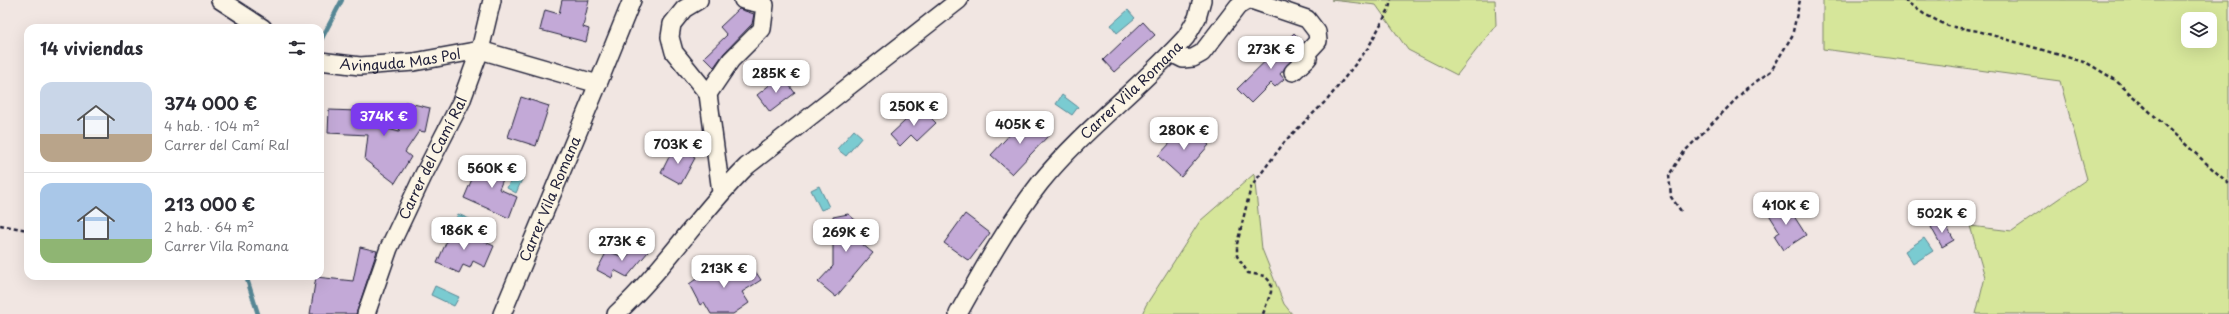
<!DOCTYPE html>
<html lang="es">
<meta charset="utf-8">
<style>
:root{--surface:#fff;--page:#f2f2f3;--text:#2b2b33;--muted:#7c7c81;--line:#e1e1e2;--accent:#7c3aed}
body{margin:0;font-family:"Playpen Sans",sans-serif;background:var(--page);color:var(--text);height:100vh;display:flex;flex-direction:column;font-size:15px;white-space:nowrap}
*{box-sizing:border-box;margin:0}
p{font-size:13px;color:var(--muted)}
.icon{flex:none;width:22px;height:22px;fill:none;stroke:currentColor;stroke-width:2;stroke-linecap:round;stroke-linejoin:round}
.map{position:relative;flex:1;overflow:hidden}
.panel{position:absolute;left:24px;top:24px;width:300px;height:256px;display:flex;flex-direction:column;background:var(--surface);border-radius:12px;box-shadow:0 4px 16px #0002}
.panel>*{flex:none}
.buttons{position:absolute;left:2181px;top:12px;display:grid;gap:8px}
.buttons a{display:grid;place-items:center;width:36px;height:36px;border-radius:8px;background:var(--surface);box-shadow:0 4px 16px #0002;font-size:20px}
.price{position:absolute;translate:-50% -34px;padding:0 9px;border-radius:8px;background:#fff;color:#222;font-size:13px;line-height:26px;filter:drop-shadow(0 1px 2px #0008)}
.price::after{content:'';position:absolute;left:50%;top:24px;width:12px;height:9px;margin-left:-6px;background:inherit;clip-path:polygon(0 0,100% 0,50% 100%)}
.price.on{background:var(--accent);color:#fff}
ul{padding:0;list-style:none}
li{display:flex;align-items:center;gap:12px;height:100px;padding:0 16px}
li+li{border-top:1px solid var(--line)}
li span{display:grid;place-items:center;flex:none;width:112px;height:80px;border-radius:12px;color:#555}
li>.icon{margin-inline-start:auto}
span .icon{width:48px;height:48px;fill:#fffc;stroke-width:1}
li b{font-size:17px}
h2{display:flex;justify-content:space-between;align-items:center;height:48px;padding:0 16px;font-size:17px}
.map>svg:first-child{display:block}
.green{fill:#d6e69a;stroke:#7c846a;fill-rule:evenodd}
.water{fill:#7acbd1;stroke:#578795}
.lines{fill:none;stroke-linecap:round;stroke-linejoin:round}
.stream{stroke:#578795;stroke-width:4.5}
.building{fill:#c3a9d7;stroke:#22223b}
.minor-casing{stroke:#22223b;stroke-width:20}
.path{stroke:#22223b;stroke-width:2.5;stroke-dasharray:4 3;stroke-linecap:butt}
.minor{stroke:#fcf5e5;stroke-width:17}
.labels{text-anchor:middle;stroke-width:3.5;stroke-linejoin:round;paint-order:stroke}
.street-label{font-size:14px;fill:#22223b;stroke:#fcf5e5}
</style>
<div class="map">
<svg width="2229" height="314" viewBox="0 0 2229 314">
<rect width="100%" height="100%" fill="#f1e6e2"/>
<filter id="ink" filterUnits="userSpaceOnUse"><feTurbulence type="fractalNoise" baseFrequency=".025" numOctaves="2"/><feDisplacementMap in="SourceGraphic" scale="8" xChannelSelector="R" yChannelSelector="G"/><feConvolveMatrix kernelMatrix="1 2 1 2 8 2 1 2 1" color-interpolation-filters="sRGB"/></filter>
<g filter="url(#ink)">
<!-- green -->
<g class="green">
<polygon points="1331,0 1495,0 1496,25 1457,75 1408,50 1376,5"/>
<path d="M 1823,0 L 2229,0 L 2229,314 L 1976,314 L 1985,277 L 1970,226 L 2012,231 L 2087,179 L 2060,81 L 1823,49 ZM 2188,19 L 2210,19 L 2210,41 L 2188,41 Z"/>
<polygon points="1254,174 1262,249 1284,304 1292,314 1142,314 1146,305 1200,221"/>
</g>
<!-- water -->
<g class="water">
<polygon points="1128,10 1135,18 1117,33 1111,25"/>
<polygon points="1062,95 1078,107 1072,115 1056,104"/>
<polygon points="854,130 862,137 846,156 837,149"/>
<polygon points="514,173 523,177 516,193 507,188"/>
<polygon points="819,186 829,207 821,210 811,190"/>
<polygon points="458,214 476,222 472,232 454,224"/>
<polygon points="1924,238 1933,251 1913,264 1905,251"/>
<polygon points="435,286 459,297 454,306 431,295"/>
</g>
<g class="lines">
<!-- stream -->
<g class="stream">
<polyline points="320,42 342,0"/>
<polyline points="246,276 258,314"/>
</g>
</g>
<!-- building -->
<g class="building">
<polygon points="562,0 589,0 583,27 589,29 586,42 540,30 545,10 559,14"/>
<polygon points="739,9 754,14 752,24 724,53 714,67 704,57 727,35 720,27"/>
<polygon points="1143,22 1155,35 1114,72 1103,60"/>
<polygon points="1294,33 1303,42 1298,48 1296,55 1280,74 1284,79 1275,87 1271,83 1251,103 1237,89"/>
<polygon points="782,75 795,93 770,112 757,95"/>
<polygon points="521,97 549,106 536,146 508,137"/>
<polygon points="405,102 430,108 425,132 419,131 405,152 411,157 395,183 365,160 368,135 328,133 329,110 357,111 357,120 399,132"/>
<polygon points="920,107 936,123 917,141 911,135 900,146 890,135"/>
<polygon points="1028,115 1049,135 1012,174 991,155"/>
<polygon points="1187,125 1209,145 1181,177 1158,156"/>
<polygon points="674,147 695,158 681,184 661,173"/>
<polygon points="491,157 509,165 499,189 517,197 509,218 464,198 475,172 483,175"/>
<polygon points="1785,202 1806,235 1783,250 1774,236 1780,232 1768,213"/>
<polygon points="848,214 871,233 862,244 873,253 836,297 818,282 833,266 833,217"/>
<polygon points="965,214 990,233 969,261 944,243"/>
<polygon points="1943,220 1954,240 1942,247 1931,227"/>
<polygon points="453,227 494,246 485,267 473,261 470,268 463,265 459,273 437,263"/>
<polygon points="637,241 648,252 627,277 614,270 612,278 597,270 607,251 626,258"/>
<polygon points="360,247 377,251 356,314 310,314 316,277 353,281"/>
<polygon points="724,260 731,271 735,268 739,273 752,266 761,280 742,292 749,303 733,314 711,314 704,302 700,305 689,284"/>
</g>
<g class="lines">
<defs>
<g id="minor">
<polyline points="220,0 263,28"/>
<polyline points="699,0 684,9 672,24 670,37 674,52 708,94 721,192"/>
<polyline points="1251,0 1307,19 1317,32 1318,41 1306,54 1308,58 1293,72"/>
<polyline points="1171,53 1183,59 1193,58 1202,53 1238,6 1248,0"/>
<path id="s1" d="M 320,61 L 360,66 L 414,62 L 480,50 L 598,84 L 502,314"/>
<polyline points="598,84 632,0"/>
<polyline points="708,94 731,60 762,29 765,5 743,0"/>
<path id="s2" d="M 366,314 L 389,248 L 423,176 L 461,102 L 480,50 L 492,0"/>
<path d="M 616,314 C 665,269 700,212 747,166 L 959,0"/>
<path id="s3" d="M 958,314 C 983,269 1008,224 1040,183 C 1083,130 1140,88 1186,37 L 1197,18 L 1202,0"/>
</g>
</defs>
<!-- minor casing -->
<use href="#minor" class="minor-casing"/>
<!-- path -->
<g class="path">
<polyline points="1904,0 1924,14 1948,26 1978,31 2087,63 2114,79 2229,184"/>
<polyline points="1681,211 1671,197 1669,175 1684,152 1747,88 1771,71 1792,36 1800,0"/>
<polyline points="0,225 28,230"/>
<polyline points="1263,314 1271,292 1271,283 1265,276 1248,273 1237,256 1237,244 1251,187 1286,140 1328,99 1368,48 1389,9 1391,0"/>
</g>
<!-- minor -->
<use href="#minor" class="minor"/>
</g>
</g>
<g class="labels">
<!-- street labels -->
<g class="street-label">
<text dy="5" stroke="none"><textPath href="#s1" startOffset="81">Avinguda Mas Pol</textPath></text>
<text dy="5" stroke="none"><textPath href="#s3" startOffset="285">Carrer Vila Romana</textPath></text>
<text dy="5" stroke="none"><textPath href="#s2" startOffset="170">Carrer del Camí Ral</textPath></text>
<text transform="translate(550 199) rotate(-67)" y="5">Carrer Vila Romana</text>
</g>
</g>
</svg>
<div class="buttons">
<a><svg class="icon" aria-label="layers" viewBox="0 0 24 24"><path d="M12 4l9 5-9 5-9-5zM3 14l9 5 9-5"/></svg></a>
</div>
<b class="price" style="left:1271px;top:70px">273K €</b>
<b class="price" style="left:776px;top:94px">285K €</b>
<b class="price" style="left:914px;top:127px">250K €</b>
<b class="price on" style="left:384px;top:137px">374K €</b>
<b class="price" style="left:1020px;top:145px">405K €</b>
<b class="price" style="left:1184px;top:151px">280K €</b>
<b class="price" style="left:678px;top:165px">703K €</b>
<b class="price" style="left:492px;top:189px">560K €</b>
<b class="price" style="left:1786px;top:226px">410K €</b>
<b class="price" style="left:1942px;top:234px">502K €</b>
<b class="price" style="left:464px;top:251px">186K €</b>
<b class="price" style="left:846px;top:253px">269K €</b>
<b class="price" style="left:622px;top:262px">273K €</b>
<b class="price" style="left:724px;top:289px">213K €</b>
<section class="panel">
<h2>14 viviendas<svg class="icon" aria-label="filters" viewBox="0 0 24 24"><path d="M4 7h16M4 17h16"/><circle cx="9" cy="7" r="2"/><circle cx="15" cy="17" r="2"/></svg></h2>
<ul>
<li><span style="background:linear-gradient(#c9d6e8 65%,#b9a48a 0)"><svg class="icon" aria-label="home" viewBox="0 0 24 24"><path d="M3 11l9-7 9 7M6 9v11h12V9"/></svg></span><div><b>374 000 €</b><p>4 hab. · 104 m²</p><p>Carrer del Camí Ral</p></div></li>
<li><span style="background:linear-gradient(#a9c7e8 70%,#8fb573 0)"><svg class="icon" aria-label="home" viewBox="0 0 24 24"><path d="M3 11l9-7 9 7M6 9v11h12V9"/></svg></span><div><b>213 000 €</b><p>2 hab. · 64 m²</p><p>Carrer Vila Romana</p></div></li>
</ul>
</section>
</div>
